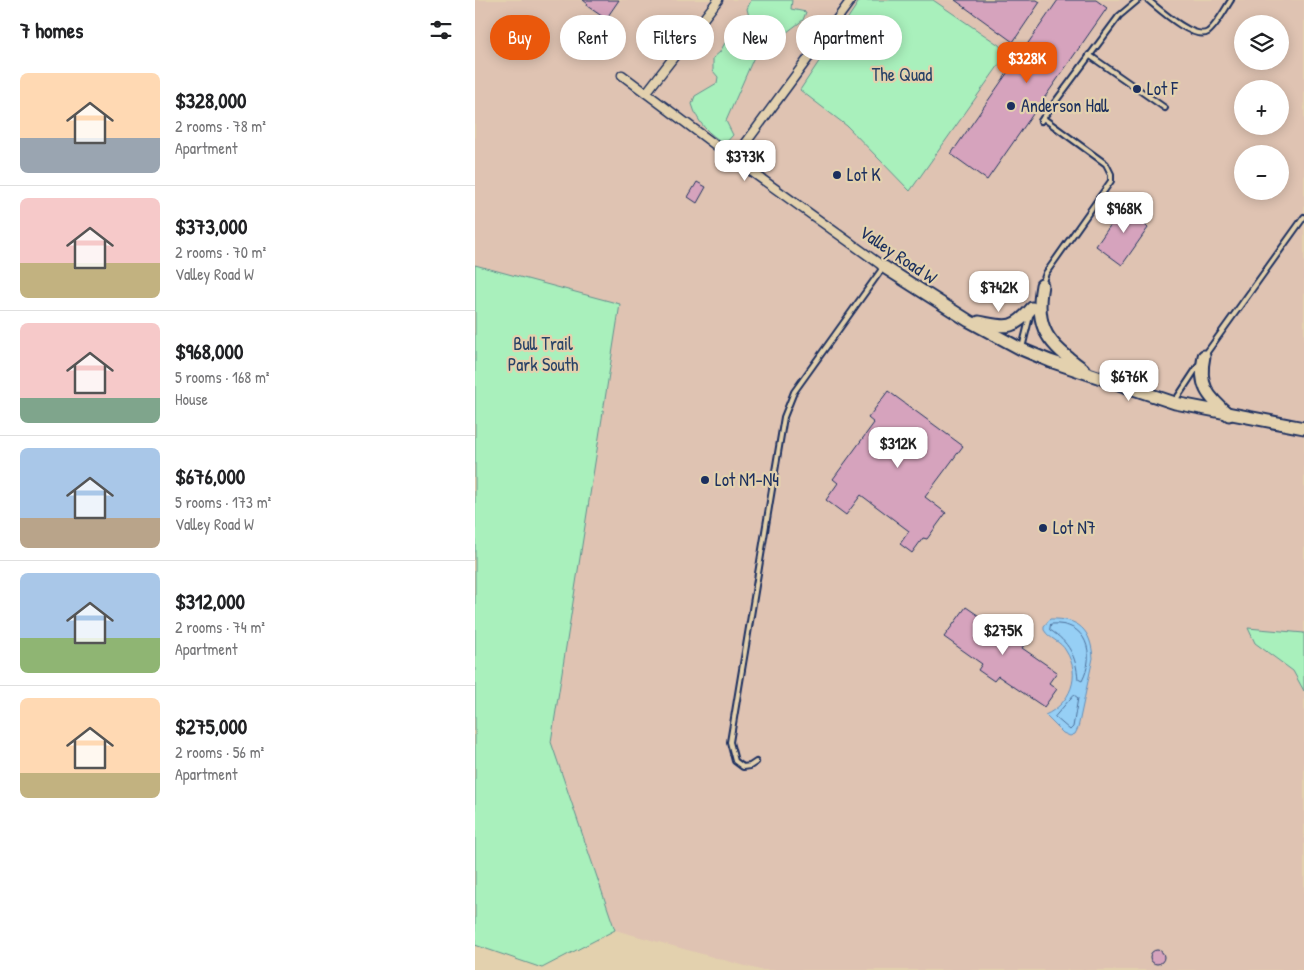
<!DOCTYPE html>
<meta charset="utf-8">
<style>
:root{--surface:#fff;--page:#f6f6f6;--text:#202124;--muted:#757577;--line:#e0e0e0;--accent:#ea580c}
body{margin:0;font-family:"Patrick Hand",sans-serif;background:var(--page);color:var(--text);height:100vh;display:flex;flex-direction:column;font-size:19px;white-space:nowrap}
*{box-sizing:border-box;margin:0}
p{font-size:16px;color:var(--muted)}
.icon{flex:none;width:28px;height:28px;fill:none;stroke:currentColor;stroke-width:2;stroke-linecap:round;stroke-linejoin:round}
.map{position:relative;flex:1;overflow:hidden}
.side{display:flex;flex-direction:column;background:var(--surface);width:475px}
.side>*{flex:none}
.banner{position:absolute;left:15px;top:15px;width:475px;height:45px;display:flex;gap:10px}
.buttons{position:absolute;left:759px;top:15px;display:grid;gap:10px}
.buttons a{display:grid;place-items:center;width:55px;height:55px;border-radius:50%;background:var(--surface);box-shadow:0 2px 12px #0003;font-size:25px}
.price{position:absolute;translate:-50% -42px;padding:0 11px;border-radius:10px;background:#fff;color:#222;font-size:16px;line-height:32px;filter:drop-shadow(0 1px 2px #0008)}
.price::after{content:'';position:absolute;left:50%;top:30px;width:15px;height:11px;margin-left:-8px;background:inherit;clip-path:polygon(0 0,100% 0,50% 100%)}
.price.on{background:var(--accent);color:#fff}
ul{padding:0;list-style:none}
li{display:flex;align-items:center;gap:15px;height:125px;padding:0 20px}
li+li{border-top:1px solid var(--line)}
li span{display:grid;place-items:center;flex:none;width:140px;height:100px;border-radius:8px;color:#555}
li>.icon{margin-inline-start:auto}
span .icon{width:60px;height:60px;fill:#fffc;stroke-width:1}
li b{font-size:21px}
h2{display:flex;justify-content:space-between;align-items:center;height:60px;padding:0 20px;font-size:21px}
.pill{padding:0 18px;border-radius:22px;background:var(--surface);box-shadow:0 2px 12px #0003;font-size:18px;line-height:45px}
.pill.on{background:var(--accent);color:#fff}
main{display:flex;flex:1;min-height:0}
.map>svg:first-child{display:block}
.built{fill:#dfc3b2;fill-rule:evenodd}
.green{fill:#a9f0bc;stroke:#62908d}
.water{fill:#96cff5;stroke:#658fb9}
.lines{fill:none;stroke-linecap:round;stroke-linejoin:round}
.shore{stroke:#4c6f9a;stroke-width:1}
.building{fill:#d6a3bd;stroke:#1b2f5e}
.lane-casing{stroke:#1b2f5e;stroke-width:8}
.street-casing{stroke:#1b2f5e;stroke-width:11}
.secondary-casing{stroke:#1b2f5e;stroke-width:15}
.lane{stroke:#e3d1ae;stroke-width:4}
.street{stroke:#e3d1ae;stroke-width:8}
.secondary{stroke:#e3d1ae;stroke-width:11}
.poi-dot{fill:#1b2f5e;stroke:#e3d1ae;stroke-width:2}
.labels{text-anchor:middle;stroke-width:4.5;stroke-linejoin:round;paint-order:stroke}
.park-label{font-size:18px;fill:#294267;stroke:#e3d1ae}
.poi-label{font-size:18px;fill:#1b2f5e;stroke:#e3d1ae;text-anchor:start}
.street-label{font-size:18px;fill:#1b2f5e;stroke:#e3d1ae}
</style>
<main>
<section class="side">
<h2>7 homes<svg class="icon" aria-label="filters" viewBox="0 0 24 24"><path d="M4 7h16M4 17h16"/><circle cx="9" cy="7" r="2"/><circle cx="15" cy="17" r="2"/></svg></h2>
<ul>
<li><span style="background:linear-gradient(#ffd9b3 65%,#9aa5b1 0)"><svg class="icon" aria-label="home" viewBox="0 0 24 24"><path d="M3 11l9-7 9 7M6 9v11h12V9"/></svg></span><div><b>$328,000</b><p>2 rooms · 78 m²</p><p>Apartment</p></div></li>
<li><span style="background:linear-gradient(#f6c9c9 65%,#c2b280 0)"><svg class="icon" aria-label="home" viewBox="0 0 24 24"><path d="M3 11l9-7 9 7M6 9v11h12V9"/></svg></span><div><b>$373,000</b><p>2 rooms · 70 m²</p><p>Valley Road W</p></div></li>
<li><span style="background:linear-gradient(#f6c9c9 75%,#7fa58c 0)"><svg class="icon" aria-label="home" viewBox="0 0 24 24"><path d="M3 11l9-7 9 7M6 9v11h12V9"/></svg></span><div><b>$968,000</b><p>5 rooms · 168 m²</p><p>House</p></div></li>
<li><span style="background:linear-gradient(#a9c7e8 70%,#b9a48a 0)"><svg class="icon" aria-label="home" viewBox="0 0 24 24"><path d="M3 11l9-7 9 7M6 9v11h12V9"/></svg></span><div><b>$676,000</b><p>5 rooms · 173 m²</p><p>Valley Road W</p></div></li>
<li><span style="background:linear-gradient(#a9c7e8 65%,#8fb573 0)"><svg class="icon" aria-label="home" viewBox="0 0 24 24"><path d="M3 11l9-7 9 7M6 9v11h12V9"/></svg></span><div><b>$312,000</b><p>2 rooms · 74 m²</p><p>Apartment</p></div></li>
<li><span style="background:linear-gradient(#ffd9b3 75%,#c2b280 0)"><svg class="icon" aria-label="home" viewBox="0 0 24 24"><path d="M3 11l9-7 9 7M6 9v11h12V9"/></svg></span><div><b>$275,000</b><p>2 rooms · 56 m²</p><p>Apartment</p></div></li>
</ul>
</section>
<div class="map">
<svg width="829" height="970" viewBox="0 0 829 970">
<rect width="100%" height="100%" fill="#e3d1ae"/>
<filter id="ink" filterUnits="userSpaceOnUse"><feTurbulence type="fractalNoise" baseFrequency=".02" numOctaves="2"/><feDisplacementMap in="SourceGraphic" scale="10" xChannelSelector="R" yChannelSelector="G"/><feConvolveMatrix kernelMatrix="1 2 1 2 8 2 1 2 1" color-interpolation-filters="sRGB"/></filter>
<g filter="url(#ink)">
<!-- built -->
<path class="built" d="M 0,0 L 829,0 L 829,970 L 285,970 L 140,930 L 0,733 ZM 768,24 L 805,24 L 805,61 L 768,61 ZM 768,89 L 805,89 L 805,126 L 768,126 ZM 768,154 L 805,154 L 805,191 L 768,191 Z"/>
<!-- green -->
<g class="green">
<path d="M 276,0 L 317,0 L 316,9 L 331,12 L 328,20 L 279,57 L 251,121 L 258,135 L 250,144 C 233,133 223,124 217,104 L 220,96 L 242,83 L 243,77 L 238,71 L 238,58 L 245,52 L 252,39 L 275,20 L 272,9 Z"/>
<polygon points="385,0 458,0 524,45 531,55 435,191 372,126 325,90"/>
<polygon points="0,265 145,304 76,742 140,930 67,968 0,945"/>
<polygon points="773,628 829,633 829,691 818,671 780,643"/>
</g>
<!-- water -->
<path class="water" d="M 575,619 C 604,618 616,630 618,658 L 603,728 L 600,734 L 595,736 L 588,733 L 570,715 C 595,704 607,676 591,651 C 586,641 574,639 569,630 L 569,626 Z"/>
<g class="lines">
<!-- shore -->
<g class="shore">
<path d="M 576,624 C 612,621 621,654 607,681 L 603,679 C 601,656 594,642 575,630 Z"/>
<polygon points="599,695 603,698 598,727 595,730 580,717"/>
</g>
</g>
<!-- building -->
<g class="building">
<polygon points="108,0 144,0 131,19 112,6 113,4"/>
<polygon points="480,0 562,0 565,2 538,42"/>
<polygon points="583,0 621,0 632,8 512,180 476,154"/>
<polygon points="222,182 231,187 222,203 213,197"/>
<polygon points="654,205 674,219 670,225 673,228 647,265 621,246 643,214 641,213 644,207 650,211"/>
<polygon points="413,391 488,446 450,497 471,513 452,539 448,538 437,553 425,544 434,531 386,495 371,515 351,500 363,483 358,479 399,423 393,418"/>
<polygon points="491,607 532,635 536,630 552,641 547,648 582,672 574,683 582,689 569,707 523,676 519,681 503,670 507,664 469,637"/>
<circle cx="682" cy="957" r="7"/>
</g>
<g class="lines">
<defs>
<g id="lane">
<path d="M 673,0 C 684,9 719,41 733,32 C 742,25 750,9 756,0"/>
<polyline points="614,55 690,108"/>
<polyline points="566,121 644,16 663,0"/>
<polyline points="567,284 571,273 636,181 636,174 631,164 568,118"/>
<polyline points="547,348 555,316"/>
<polyline points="730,355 829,217"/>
<polyline points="700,401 725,363"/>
<polyline points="281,762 275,766 268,767 260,761 255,742 309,417 319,392 407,269"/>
</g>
<g id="street">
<polyline points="147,75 259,159 409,267"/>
<polyline points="171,93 243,0"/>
<polyline points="259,159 376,0"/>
</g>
<g id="secondary">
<polyline points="409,267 494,321 546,349 575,361 700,403 829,428"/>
<path d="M 567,285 C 559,329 574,344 608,369"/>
<path d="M 504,322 C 531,327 538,331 557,308"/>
<path d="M 729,356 C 723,385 732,396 754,415"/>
</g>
</defs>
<!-- lane casing -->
<use href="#lane" class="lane-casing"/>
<!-- street casing -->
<use href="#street" class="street-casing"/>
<!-- secondary casing -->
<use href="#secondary" class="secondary-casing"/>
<!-- lane -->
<use href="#lane" class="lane"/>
<!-- street -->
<use href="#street" class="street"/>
<!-- secondary -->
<use href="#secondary" class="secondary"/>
</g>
</g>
<!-- markers -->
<g class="poi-dot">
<circle cx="662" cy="89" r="5"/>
<circle cx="536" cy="106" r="5"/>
<circle cx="362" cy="175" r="5"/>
<circle cx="230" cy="480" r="5"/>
<circle cx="568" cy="528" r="5"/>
</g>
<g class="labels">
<!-- park labels -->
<g class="park-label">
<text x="427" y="81">The Quad</text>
<text x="68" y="350">Bull Trail<tspan x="68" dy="21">Park South</tspan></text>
</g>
<!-- poi labels -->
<g class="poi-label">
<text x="672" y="95">Lot F</text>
<text x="546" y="112">Anderson Hall</text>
<text x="372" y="181">Lot K</text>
<text x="240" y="486">Lot N1-N4</text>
<text x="578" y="534">Lot N7</text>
</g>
<!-- street labels -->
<g class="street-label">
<text transform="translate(423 255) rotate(34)" y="6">Valley Road W</text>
</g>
</g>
</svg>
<div class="buttons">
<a><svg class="icon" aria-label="layers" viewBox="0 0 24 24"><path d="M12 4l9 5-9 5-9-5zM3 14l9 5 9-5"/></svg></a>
<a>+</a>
<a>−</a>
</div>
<b class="price on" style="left:552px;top:84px">$328K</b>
<b class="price" style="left:270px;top:182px">$373K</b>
<b class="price" style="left:649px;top:234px">$968K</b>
<b class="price" style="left:524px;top:313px">$742K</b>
<b class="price" style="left:654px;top:402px">$676K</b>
<b class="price" style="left:423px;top:469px">$312K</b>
<b class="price" style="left:528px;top:656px">$275K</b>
<div class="banner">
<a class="pill on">Buy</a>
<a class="pill">Rent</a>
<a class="pill">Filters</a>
<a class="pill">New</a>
<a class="pill">Apartment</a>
</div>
</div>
</main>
